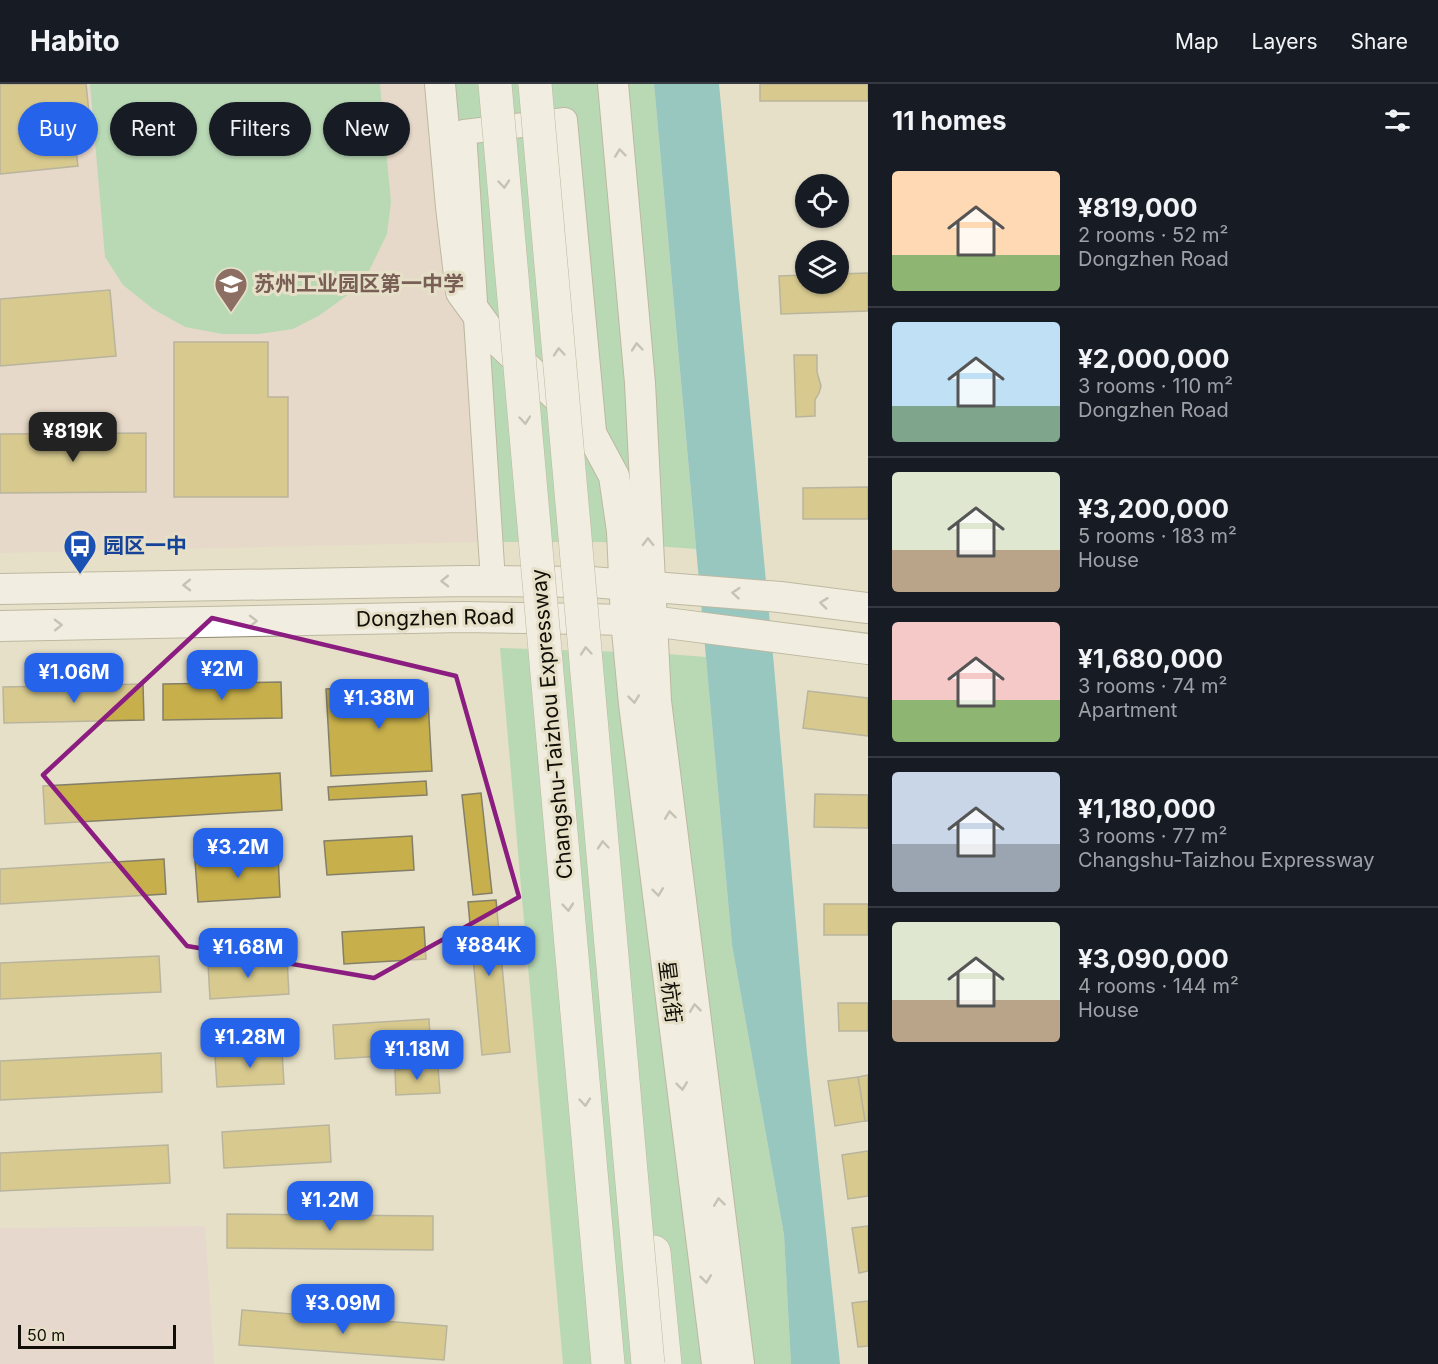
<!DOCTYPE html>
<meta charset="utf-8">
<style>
:root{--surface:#171b24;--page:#242831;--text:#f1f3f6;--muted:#9ea1a6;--line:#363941;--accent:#2563eb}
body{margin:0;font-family:Inter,"Noto Sans SC",sans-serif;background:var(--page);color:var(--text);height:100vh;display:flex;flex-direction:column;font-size:22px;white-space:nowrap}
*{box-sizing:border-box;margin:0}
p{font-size:20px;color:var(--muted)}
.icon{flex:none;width:33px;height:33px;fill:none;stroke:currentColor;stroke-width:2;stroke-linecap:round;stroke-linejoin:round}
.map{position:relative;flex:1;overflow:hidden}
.sheet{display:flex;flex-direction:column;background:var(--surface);width:570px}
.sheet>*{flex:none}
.guide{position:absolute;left:18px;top:18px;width:570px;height:54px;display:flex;gap:12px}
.tools{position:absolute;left:795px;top:90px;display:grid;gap:12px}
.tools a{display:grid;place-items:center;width:54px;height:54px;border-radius:50%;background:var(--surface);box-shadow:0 2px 4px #0004;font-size:30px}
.scale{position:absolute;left:18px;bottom:15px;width:158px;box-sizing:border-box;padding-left:6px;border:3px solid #100e06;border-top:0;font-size:16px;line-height:21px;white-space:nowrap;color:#100e06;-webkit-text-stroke:4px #e6e0c8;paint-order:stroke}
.price{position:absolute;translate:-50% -51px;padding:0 14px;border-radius:12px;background:var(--accent);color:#fff;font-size:20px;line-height:39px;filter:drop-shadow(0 2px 3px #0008)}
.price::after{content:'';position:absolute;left:50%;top:36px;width:18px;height:14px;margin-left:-9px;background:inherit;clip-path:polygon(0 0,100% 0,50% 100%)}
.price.current{background:#222;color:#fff}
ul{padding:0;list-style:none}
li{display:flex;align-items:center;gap:18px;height:150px;padding:0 24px}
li+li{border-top:2px solid var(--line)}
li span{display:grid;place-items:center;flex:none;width:168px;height:120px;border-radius:6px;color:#555}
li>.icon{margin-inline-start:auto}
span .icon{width:72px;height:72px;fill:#fffc;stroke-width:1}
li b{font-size:26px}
h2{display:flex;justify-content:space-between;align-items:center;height:72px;padding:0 24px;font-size:26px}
.chip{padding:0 21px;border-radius:27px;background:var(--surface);box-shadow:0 2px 4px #0004;font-size:21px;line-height:54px}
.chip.current{background:var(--accent);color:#fff}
header{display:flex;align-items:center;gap:36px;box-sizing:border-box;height:84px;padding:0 30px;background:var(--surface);border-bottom:2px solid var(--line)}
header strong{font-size:28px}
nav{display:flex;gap:33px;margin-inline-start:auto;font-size:21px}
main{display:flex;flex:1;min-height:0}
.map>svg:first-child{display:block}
.commercial{fill:#e8ced4}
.education{fill:#e9d0c9}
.green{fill:#83d09d}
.water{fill:#3ba8b5}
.building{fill:#c7af4b;stroke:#847f68;stroke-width:1.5}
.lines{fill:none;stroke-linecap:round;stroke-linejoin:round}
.minor-casing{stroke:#8d8871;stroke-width:26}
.major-casing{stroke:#8d8871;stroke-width:32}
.highway-casing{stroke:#8d8871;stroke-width:34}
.minor{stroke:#fff;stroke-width:24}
.major{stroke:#fff;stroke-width:30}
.highway{stroke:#fff;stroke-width:33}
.highway-bridge-casing{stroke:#8d8871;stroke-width:34;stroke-linecap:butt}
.highway-bridge{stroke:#fff;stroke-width:33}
.oneway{stroke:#9f9f9b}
.marked{fill:none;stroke:#8b1d81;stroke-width:4.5;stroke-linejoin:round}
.labels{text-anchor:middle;stroke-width:6;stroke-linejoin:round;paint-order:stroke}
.education-label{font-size:21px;font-weight:bold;fill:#785e54;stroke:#e6e0c8;text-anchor:start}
.transit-label{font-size:21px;font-weight:bold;fill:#164399;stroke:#e6e0c8;text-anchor:start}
.street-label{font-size:21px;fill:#100e06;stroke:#e6e0c8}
</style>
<header>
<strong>Habito</strong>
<nav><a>Map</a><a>Layers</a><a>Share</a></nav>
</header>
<main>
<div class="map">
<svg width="868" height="1280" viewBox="0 0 868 1280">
<rect width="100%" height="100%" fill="#e6e0c8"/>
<!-- commercial -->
<polygon class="commercial" points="205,1142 214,1280 0,1280 0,1144"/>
<!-- education -->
<polygon class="education" points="0,0 441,0 483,458 0,469"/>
<!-- green -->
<g class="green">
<polygon points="90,0 380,0 391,118 387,150 370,185 356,205 320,231 293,245 259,250 222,250 185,243 153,225 123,201 105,173"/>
<polygon points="441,0 654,0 696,465 601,458 483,458"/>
<polygon points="500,564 655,569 706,573 732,861 784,1151 791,1280 563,1280"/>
</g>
<!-- water -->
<polygon class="water" points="654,0 719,0 774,582 807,970 840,1280 791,1280 784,1151 732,861"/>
<!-- building -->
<g class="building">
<polygon points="0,0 86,0 92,57 75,59 78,82 0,90"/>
<rect x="760" y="0" width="108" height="17"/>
<polygon points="868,189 868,227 781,230 779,192 806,191 806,200 838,200 838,190"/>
<polygon points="110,206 116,272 0,282 0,215"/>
<polygon points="174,258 268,258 268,313 288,313 288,413 174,413"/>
<polygon points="794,271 817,271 817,288 821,302 819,309 815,316 815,332 796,333"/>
<polygon points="146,349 146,408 0,409 0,350"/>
<polygon points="868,403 868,435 803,435 803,404"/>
<polygon points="281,598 282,634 163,636 163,600"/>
<polygon points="427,599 432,687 331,692 326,605"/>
<polygon points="143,600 144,636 4,639 3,603"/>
<polygon points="808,607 868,614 868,652 803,644"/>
<polygon points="280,689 282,726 45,740 43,702"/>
<polygon points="426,697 427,711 329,716 328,703"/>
<polygon points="481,709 492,809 473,811 462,711"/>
<polygon points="815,710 868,711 868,744 814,743"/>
<polygon points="412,752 414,786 327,791 324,757"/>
<polygon points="278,772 280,813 198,818 195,777"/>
<polygon points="164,775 166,810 0,820 0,785"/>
<polygon points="496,816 510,968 482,971 468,818"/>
<rect x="824" y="820" width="44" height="31"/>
<polygon points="424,843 426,875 344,880 342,848"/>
<polygon points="159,872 161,908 0,915 0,879"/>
<polygon points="287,875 289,910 210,915 208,880"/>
<polygon points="838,919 868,919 868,947 839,947"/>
<polygon points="429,935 431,969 335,975 333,941"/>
<polygon points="282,967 284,1000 217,1003 215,972"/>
<polygon points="161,969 162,1008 0,1016 0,977"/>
<polygon points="438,983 440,1009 396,1011 395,986"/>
<polygon points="868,991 868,1037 865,1037 858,993"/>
<polygon points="858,993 865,1037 835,1042 828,997"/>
<polygon points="329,1041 331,1078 224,1084 222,1048"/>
<polygon points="168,1061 170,1099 0,1107 0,1069"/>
<polygon points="868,1067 868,1112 848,1115 842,1071"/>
<polygon points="227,1130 433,1132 433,1166 227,1164"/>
<polygon points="868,1142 868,1187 859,1189 852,1144"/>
<polygon points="868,1217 868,1262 858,1263 852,1219"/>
<polygon points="242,1226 447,1242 444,1276 239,1261"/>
</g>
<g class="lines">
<defs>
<polyline id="minor" points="493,497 464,48 565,36 595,358"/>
<g id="major">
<polyline points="440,0 451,123 461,208 493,252 586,340 614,392 622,447 626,536 634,620 717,1280"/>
<polyline points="613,0 640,299 656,617 739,1280"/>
<polyline points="0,505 466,497 591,498 780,513 868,524"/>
<polyline points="0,542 463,533 590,535 651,537 868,565"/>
</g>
<polyline id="highway" points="654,1168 665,1280"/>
</defs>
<!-- minor casing -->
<use href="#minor" class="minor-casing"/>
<!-- major casing -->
<use href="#major" class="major-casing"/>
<!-- highway casing -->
<use href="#highway" class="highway-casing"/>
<!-- minor -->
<use href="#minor" class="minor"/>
<!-- major -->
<use href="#major" class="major"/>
<!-- highway -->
<use href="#highway" class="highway"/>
<defs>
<g id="highway-bridge">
<polyline points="495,0 608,1280"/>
<polyline points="535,0 648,1280"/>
</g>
</defs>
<!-- highway-bridge casing -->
<use href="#highway-bridge" class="highway-bridge-casing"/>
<!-- highway-bridge -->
<use href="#highway-bridge" class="highway-bridge"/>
</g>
<!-- one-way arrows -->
<defs><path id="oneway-chevron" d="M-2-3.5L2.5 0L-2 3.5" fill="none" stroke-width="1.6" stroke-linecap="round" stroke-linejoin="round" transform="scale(1.5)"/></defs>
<g class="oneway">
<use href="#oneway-chevron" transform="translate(620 69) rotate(-96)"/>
<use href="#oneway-chevron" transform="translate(504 100) rotate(85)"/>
<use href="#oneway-chevron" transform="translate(637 263) rotate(-95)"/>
<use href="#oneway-chevron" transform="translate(559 268) rotate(-95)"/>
<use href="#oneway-chevron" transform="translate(525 336) rotate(85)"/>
<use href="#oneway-chevron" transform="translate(648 458) rotate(-91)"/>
<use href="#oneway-chevron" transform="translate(445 497) rotate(179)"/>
<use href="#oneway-chevron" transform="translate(187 501) rotate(179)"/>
<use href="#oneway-chevron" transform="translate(736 509) rotate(-175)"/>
<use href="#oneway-chevron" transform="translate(824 519) rotate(-173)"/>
<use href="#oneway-chevron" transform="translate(253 537) rotate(-1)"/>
<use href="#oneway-chevron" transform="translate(58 541) rotate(-1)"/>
<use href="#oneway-chevron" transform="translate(586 567) rotate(-95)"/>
<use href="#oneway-chevron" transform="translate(634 615) rotate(84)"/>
<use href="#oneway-chevron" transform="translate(670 731) rotate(-97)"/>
<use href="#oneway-chevron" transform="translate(603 761) rotate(-95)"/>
<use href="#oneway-chevron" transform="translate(658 808) rotate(83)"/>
<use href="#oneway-chevron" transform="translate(568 823) rotate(85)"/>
<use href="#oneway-chevron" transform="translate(695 924) rotate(-97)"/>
<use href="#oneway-chevron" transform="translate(682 1002) rotate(83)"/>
<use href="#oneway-chevron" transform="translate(585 1018) rotate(85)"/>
<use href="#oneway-chevron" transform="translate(719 1118) rotate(-97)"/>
<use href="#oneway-chevron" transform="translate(706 1195) rotate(83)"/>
</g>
<!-- marked area -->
<path d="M0 0H868V1280H0ZM 212,534 L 456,592 L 519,813 L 374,894 L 187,862 L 43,691 Z" fill="#e6e0c8" fill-opacity=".55" fill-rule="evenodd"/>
<path class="marked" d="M 212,534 L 456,592 L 519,813 L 374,894 L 187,862 L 43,691 Z"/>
<!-- icons -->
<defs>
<symbol id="school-pin" viewBox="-11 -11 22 30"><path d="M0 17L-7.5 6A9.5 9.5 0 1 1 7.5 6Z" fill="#8d6e63" stroke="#e6e0c8"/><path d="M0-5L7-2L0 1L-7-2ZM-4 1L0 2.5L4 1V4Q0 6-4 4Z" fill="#fff"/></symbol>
<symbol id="bus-pin" viewBox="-11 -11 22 30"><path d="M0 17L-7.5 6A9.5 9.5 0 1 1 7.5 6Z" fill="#1a4fb4" stroke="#e6e0c8"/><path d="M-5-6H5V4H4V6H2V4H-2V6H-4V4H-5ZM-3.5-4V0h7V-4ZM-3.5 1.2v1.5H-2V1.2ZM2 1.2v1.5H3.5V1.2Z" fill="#fff"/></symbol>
</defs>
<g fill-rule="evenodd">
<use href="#school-pin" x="212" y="181" width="38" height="52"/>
<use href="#bus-pin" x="61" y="443" width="38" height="52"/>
</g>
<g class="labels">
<!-- education labels -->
<g class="education-label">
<text x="254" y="207">苏州工业园区第一中学</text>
</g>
<!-- transit labels -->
<g class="transit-label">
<text x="103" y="469">园区一中</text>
</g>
<!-- street labels -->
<g class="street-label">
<text transform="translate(435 534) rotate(-1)" y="7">Dongzhen Road</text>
<text transform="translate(552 640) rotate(-95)" y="7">Changshu-Taizhou Expressway</text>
<text transform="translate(670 908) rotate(83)" y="7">星杭街</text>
</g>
</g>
</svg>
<div class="tools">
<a><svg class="icon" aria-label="locate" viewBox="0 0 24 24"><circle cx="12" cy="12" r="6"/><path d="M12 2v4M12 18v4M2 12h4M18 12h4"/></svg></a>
<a><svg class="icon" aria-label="layers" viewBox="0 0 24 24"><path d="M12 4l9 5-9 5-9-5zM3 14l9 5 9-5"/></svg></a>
</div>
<div class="scale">50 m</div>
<b class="price current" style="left:73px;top:379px">¥819K</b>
<b class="price" style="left:222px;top:617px">¥2M</b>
<b class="price" style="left:74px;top:620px">¥1.06M</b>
<b class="price" style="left:379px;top:646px">¥1.38M</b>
<b class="price" style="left:238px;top:795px">¥3.2M</b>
<b class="price" style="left:489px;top:893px">¥884K</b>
<b class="price" style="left:248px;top:895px">¥1.68M</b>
<b class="price" style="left:250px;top:985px">¥1.28M</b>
<b class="price" style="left:417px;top:997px">¥1.18M</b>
<b class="price" style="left:330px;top:1148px">¥1.2M</b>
<b class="price" style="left:343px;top:1251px">¥3.09M</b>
<div class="guide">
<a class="chip current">Buy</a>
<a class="chip">Rent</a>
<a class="chip">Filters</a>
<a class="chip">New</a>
</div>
</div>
<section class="sheet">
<h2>11 homes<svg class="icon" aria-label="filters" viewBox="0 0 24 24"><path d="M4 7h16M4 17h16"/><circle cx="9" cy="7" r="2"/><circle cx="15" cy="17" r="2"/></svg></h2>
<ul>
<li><span style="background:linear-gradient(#ffd9b3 70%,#8fb573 0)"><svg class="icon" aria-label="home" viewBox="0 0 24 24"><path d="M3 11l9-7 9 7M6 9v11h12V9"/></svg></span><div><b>¥819,000</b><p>2 rooms · 52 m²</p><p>Dongzhen Road</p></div></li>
<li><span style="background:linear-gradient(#bfe0f5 70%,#7fa58c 0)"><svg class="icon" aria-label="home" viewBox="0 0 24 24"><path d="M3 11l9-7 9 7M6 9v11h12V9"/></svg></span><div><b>¥2,000,000</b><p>3 rooms · 110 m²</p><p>Dongzhen Road</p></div></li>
<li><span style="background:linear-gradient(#dfe7d0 65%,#b9a48a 0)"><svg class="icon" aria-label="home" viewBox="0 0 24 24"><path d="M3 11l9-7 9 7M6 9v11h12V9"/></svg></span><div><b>¥3,200,000</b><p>5 rooms · 183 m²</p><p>House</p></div></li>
<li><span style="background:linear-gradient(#f6c9c9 65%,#8fb573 0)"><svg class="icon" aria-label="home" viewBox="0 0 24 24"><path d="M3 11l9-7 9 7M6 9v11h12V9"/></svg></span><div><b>¥1,680,000</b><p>3 rooms · 74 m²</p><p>Apartment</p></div></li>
<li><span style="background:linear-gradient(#c9d6e8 60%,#9aa5b1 0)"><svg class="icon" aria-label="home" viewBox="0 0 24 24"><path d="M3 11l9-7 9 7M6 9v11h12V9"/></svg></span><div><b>¥1,180,000</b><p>3 rooms · 77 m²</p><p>Changshu-Taizhou Expressway</p></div></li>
<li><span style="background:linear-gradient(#dfe7d0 65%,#b9a48a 0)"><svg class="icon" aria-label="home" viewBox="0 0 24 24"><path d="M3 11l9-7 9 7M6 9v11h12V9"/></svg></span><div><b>¥3,090,000</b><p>4 rooms · 144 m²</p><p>House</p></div></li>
</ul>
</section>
</main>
